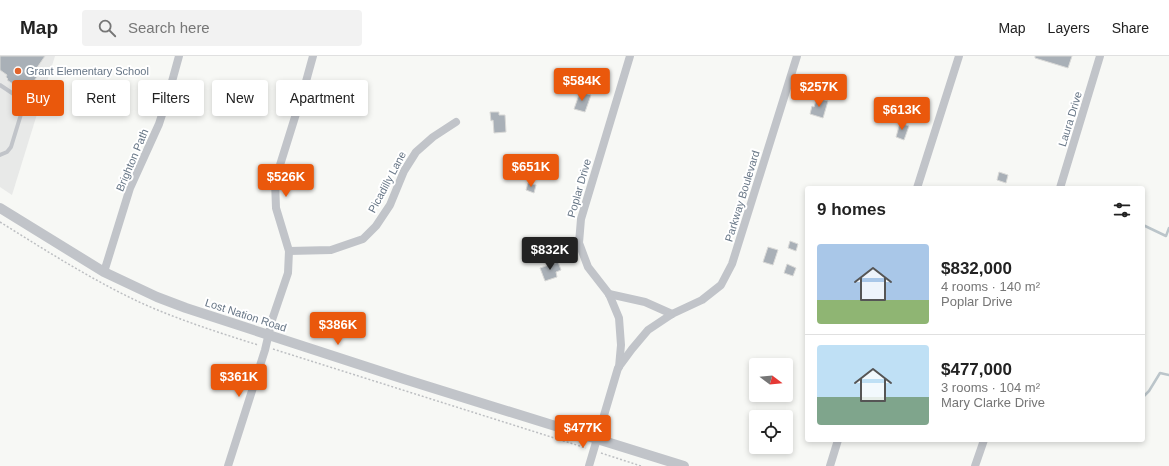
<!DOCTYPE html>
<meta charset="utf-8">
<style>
:root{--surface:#fff;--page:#f2f2f2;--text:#222;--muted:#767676;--line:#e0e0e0;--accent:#ea580c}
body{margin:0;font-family:Arial,sans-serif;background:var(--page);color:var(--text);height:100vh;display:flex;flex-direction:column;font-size:15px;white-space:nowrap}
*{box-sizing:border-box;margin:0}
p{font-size:13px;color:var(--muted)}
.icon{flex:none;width:22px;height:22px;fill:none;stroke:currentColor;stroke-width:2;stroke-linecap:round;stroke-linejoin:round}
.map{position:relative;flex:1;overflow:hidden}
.details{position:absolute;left:805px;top:130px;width:340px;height:256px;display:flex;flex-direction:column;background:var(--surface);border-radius:4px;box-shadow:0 2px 6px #0003}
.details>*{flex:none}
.top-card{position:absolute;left:12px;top:24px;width:380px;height:36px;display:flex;gap:8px}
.needle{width:26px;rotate:106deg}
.controls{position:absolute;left:749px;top:302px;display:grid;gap:8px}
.controls a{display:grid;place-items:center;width:44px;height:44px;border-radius:4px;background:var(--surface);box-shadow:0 2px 6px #0003;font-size:20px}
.price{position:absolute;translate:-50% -34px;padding:0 9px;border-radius:4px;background:var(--accent);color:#fff;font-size:13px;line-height:26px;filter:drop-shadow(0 1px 2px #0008)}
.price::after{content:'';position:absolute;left:50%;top:24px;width:12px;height:9px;margin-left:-6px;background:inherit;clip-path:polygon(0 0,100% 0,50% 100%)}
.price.on{background:#222;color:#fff}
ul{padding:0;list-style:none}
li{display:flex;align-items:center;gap:12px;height:100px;padding:0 12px}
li+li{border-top:1px solid var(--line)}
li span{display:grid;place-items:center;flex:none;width:112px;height:80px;border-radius:4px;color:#555}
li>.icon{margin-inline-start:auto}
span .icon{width:48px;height:48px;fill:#fffc;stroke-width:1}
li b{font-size:17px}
h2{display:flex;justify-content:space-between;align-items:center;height:48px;padding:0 12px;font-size:17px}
.chip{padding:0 14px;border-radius:4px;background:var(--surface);box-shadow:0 2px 6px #0003;font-size:14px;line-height:36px}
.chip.on{background:var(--accent);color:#fff}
header{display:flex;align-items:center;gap:24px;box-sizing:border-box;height:56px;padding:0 20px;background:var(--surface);border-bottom:1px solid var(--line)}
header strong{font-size:19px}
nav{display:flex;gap:22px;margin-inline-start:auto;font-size:14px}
.search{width:280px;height:36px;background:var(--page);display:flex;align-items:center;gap:10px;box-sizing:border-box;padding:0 14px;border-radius:4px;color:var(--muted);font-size:15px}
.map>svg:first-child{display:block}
.built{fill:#e8e9e8}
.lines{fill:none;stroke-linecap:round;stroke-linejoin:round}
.stream{stroke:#bbc5ca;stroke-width:2.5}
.building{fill:#a9b0b7;stroke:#d9d9d7}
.path{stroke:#bdbfc2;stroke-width:1.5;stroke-dasharray:2 2;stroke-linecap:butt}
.service{stroke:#c1c4c9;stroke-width:4}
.minor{stroke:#c1c4c9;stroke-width:8}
.tertiary{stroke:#c1c4c9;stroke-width:10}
.poi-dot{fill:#e2632a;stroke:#fff;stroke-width:1.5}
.labels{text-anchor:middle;stroke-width:4;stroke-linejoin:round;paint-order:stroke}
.poi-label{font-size:11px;fill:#677686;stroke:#fff;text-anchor:start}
.street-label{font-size:11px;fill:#677686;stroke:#fff}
</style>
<header>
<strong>Map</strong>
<div class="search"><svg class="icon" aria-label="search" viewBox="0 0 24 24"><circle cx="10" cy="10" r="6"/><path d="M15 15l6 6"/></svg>Search here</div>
<nav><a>Map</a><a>Layers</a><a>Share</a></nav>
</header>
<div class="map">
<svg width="1169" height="410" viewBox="0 0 1169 410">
<rect width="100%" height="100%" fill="#f7f8f5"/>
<!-- built -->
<polygon class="built" points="0,0 55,0 12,139 0,131"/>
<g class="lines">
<!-- stream -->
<g class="stream">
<polyline points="1143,169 1166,180 1169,172"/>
<polyline points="1143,341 1149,335 1160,317 1169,319"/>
</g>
</g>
<!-- building -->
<g class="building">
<polygon points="0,0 45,0 34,16 38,19 29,33 21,27 19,30 17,28 16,30 7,24 8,23 6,21 7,19 0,14"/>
<polygon points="1035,0 1072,0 1068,12 1035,2"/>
<polygon points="580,36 591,39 585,56 574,53"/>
<polygon points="817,42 828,45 823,62 810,58 812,50 814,51"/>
<polygon points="490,56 499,56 499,59 505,59 506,76 494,77 493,64 491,65"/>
<polygon points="900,67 909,70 904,84 896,81"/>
<polygon points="999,116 1008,119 1006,127 997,124"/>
<polygon points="528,127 536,129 534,137 526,134"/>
<polygon points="790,185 798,188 796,195 788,192"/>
<polygon points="768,191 778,194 773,209 763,206"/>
<polygon points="558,206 561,214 556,216 557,221 545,225 540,212"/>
<polygon points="787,208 796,212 793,220 784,217"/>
</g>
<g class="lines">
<!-- path -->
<g class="path">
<path d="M 0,166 C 45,194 89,222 137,245 C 176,263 217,276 258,289"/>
<polyline points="273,293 586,392"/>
<polyline points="601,397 641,410"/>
</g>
<!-- service -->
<polyline class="service" points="0,29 15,39 20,43 22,55 11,91 7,96 0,99"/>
<!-- minor -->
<g class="minor">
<polyline points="917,132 959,0"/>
<polyline points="1060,132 1100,0"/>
<polyline points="289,195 331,194 363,183 376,170 390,149 404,115 416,96 433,81 456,66"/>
<polyline points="104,216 130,132 159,68 168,40 179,0"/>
<polyline points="609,238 645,246 672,258"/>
<polyline points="619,311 621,289 619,262 609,238 588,211 579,187 581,163 630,0"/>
<polyline points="228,410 265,294 272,264 288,217 289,195 276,152 275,125 305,29 313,0"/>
<polyline points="589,410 618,312 632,293 648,274 672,258 702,244 721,229 732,208 797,0"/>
<polyline points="830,410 838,384"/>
<polyline points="975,410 984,384"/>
</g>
<!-- tertiary -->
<polyline class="tertiary" points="0,152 104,216 157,241 186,252 404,323 684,410"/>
</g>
<!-- markers -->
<circle class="poi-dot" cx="18" cy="15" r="4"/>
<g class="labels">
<!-- poi labels -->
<g class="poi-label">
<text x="26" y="19">Grant Elementary School</text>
</g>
<!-- street labels -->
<g class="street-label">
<text transform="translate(1070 63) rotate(-73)" y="4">Laura Drive</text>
<text transform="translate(132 104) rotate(-67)" y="4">Brighton Path</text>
<text transform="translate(387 126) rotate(-62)" y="4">Picadilly Lane</text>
<text transform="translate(579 132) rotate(-74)" y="4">Poplar Drive</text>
<text transform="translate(742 140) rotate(-73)" y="4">Parkway Boulevard</text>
<text transform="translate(246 259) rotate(18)" y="4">Lost Nation Road</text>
</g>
</g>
</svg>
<div class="controls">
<a><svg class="needle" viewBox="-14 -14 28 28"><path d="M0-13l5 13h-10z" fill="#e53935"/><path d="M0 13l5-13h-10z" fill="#767676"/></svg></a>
<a><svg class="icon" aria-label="locate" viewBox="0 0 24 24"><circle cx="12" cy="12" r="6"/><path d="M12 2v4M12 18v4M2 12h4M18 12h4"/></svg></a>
</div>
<b class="price" style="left:582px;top:46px">$584K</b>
<b class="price" style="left:819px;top:52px">$257K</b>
<b class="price" style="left:902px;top:75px">$613K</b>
<b class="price" style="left:531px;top:132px">$651K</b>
<b class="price" style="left:286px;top:142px">$526K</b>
<b class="price on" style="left:550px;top:215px">$832K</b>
<b class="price" style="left:338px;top:290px">$386K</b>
<b class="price" style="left:239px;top:342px">$361K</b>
<b class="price" style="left:583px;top:393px">$477K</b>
<div class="top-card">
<a class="chip on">Buy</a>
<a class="chip">Rent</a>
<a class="chip">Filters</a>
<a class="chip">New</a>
<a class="chip">Apartment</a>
</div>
<section class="details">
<h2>9 homes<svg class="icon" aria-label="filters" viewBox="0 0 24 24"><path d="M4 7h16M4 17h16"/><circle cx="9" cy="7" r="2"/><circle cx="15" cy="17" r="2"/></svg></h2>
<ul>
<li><span style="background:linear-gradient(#a9c7e8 70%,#8fb573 0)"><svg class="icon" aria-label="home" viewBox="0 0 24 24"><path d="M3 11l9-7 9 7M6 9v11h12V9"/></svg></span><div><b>$832,000</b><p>4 rooms · 140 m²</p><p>Poplar Drive</p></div></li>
<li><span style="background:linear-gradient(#bfe0f5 65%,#7fa58c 0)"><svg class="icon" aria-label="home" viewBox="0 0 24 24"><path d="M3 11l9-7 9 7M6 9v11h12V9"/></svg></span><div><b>$477,000</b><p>3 rooms · 104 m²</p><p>Mary Clarke Drive</p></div></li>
</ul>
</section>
</div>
